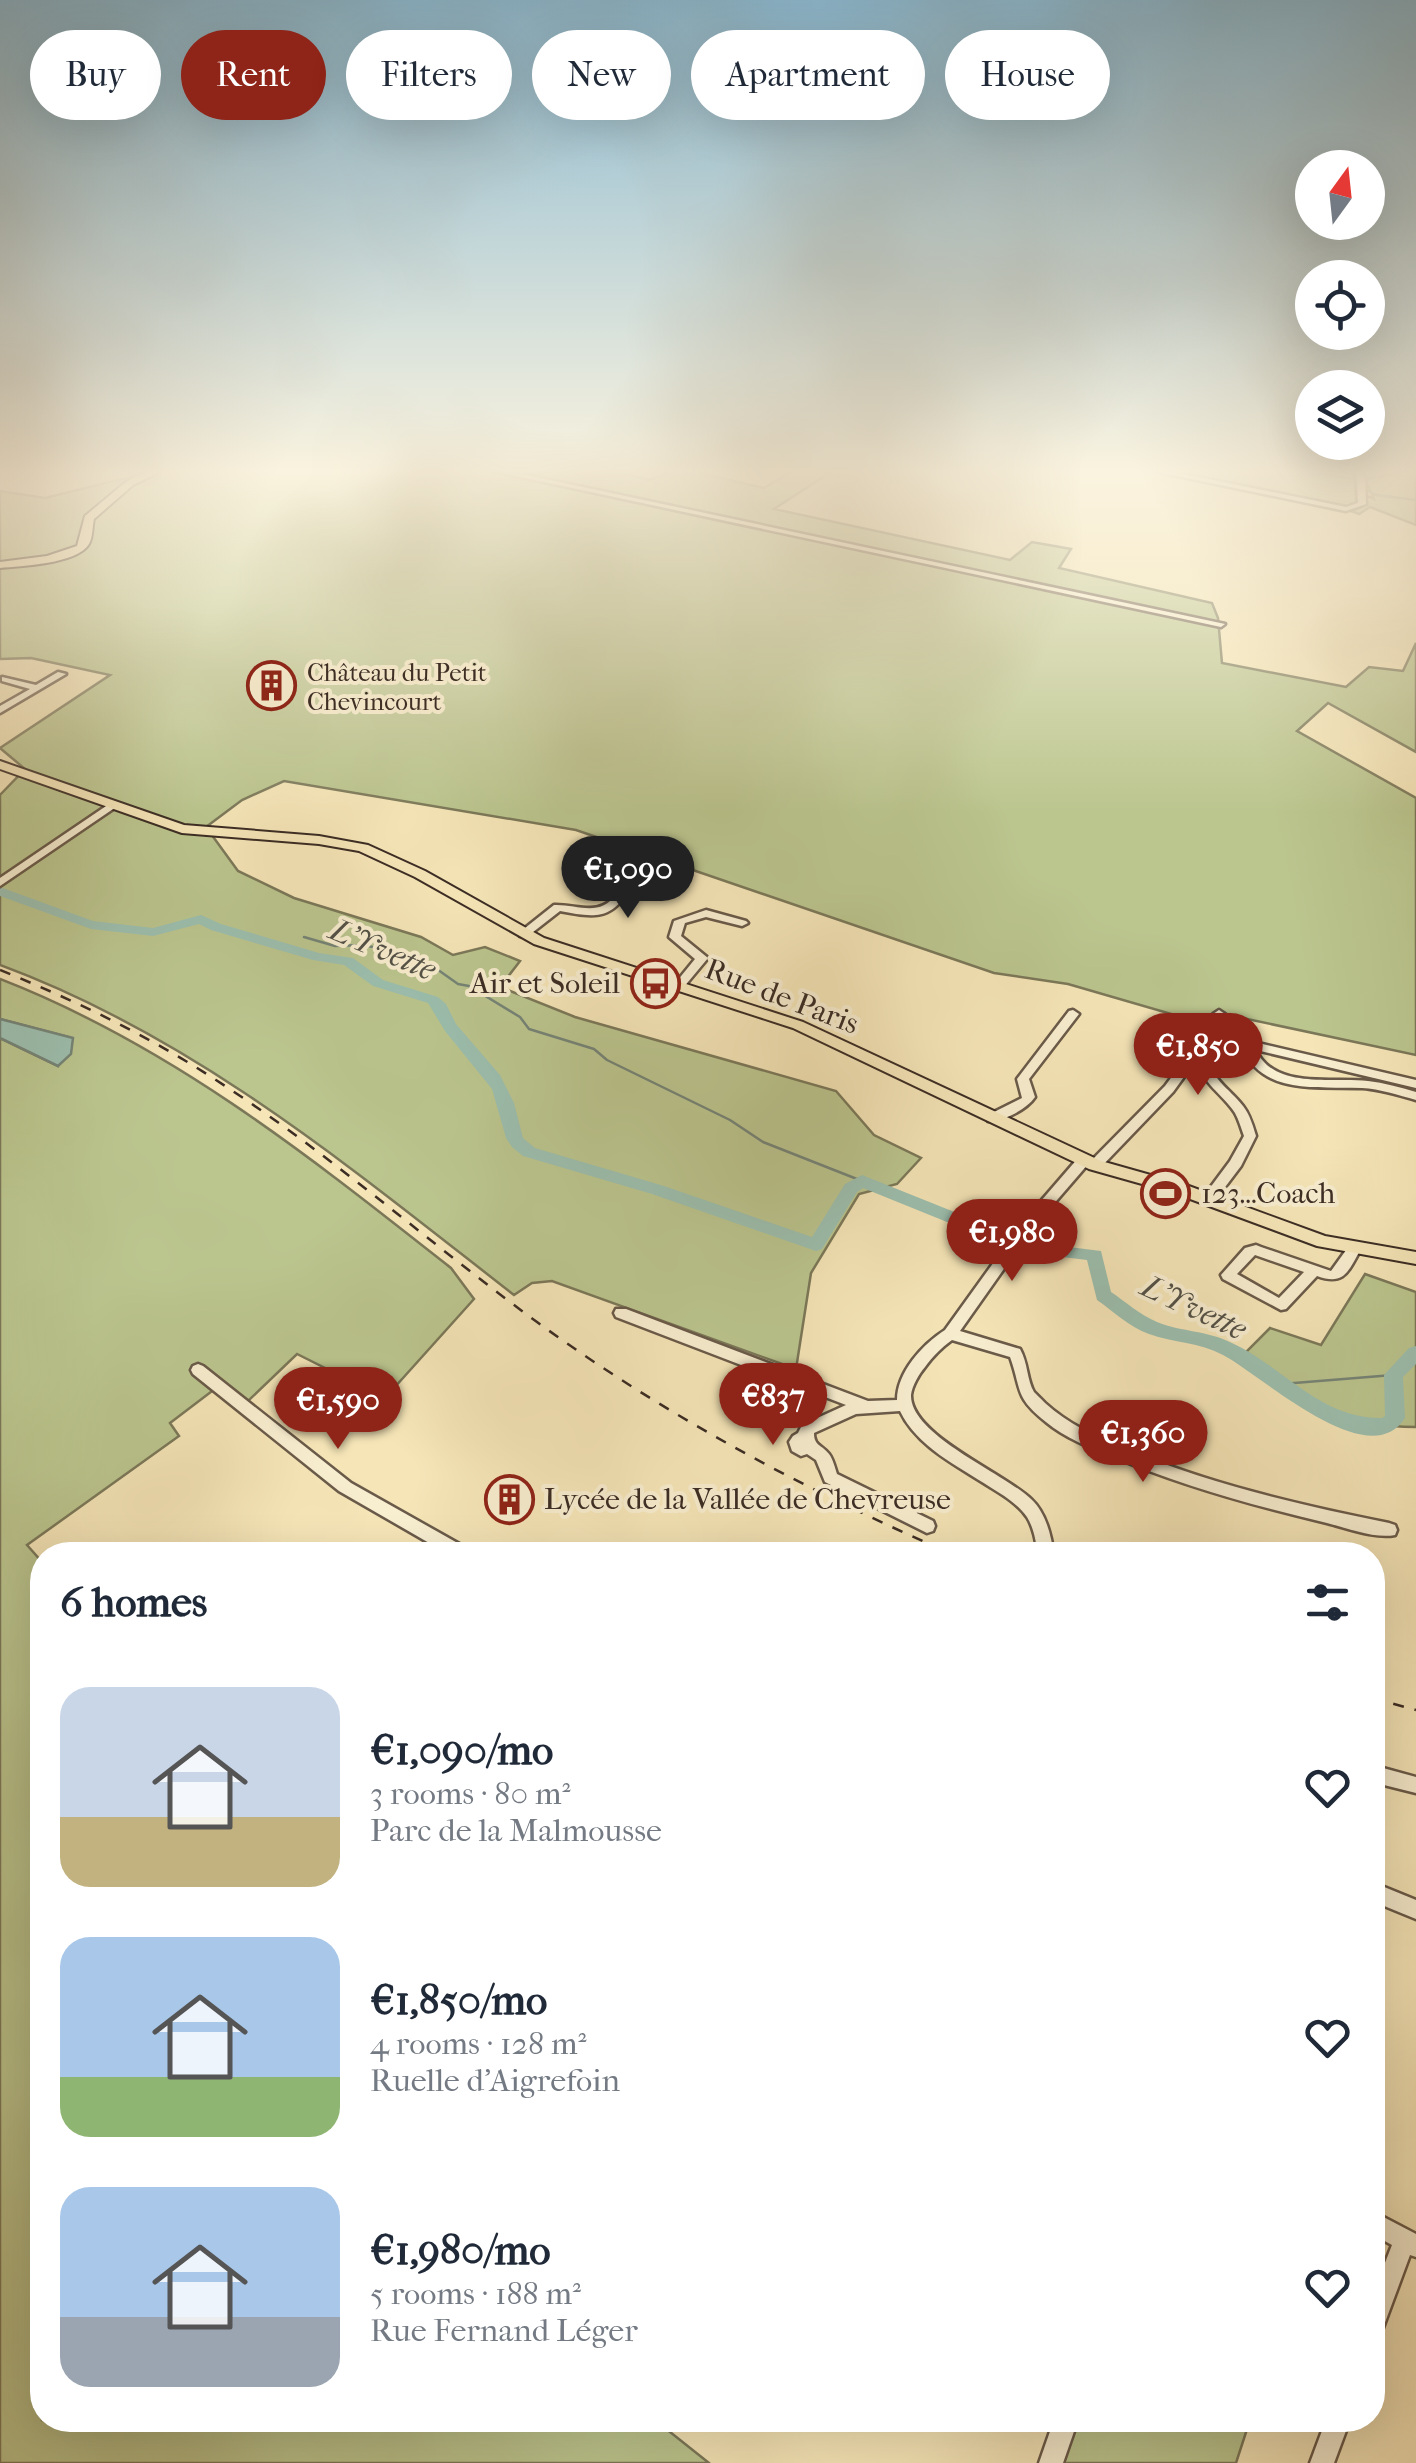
<!DOCTYPE html>
<meta charset="utf-8">
<style>
:root{--surface:#fff;--page:#f6f6f7;--text:#1f2937;--muted:#747a83;--accent:#8f2418}
body{margin:0;font-family:"IM FELL French Canon",serif;background:var(--page);color:var(--text);height:100vh;display:flex;flex-direction:column;font-size:38px;white-space:nowrap}
*{box-sizing:border-box;margin:0}
p{font-size:32px;color:var(--muted)}
.icon{flex:none;width:55px;height:55px;fill:none;stroke:currentColor;stroke-width:2;stroke-linecap:round;stroke-linejoin:round}
.map{position:relative;flex:1;overflow:hidden}
.sheet{position:absolute;left:30px;top:1542px;width:1355px;height:890px;display:flex;flex-direction:column;background:var(--surface);border-radius:40px;box-shadow:0 10px 40px #0002}
.sheet>*{flex:none}
.hud{position:absolute;left:30px;top:30px;width:1358px;height:90px;display:flex;gap:20px}
.needle{width:65px;rotate:15deg}
.buttons{position:absolute;left:1295px;top:150px;display:grid;gap:20px}
.buttons a{display:grid;place-items:center;width:90px;height:90px;border-radius:50%;background:var(--surface);box-shadow:0 10px 40px #0002;font-size:50px}
.price{position:absolute;translate:-50% -85px;padding:0 22px;border-radius:35px;background:var(--accent);color:#fff;font-size:32px;line-height:65px;filter:drop-shadow(0 2px 5px #0008)}
.price::after{content:'';position:absolute;left:50%;top:60px;width:30px;height:22px;margin-left:-15px;background:inherit;clip-path:polygon(0 0,100% 0,50% 100%)}
.price.active{background:#222;color:#fff}
ul{padding:0;list-style:none}
li{display:flex;align-items:center;gap:30px;height:250px;padding:0 30px}
li span{display:grid;place-items:center;flex:none;width:280px;height:200px;border-radius:30px;color:#555}
li>.icon{margin-inline-start:auto}
span .icon{width:120px;height:120px;fill:#fffc;stroke-width:1}
li b{font-size:42px}
h2{display:flex;justify-content:space-between;align-items:center;height:120px;padding:0 30px;font-size:42px}
.chip{padding:0 35px;border-radius:45px;background:var(--surface);box-shadow:0 10px 40px #0002;font-size:35px;line-height:90px}
.chip.active{background:var(--accent);color:#fff}
.map>svg:first-child{display:block}
.green{fill:#bbc58e;stroke:#7b7859;stroke-width:2.5}
.water{fill:#9cbfaf;stroke:#758477;stroke-width:2.5}
.lines{fill:none;stroke-linecap:round;stroke-linejoin:round}
.stream{stroke:#758477;stroke-width:2.5}
.river{fill:#9cbfaf;fill-rule:evenodd}
.minor-casing{stroke:#6a5a49;stroke-width:5}
.major-casing{stroke:#3b2c24;stroke-width:4}
.minor{fill:#f8eed0;fill-rule:evenodd}
.major{fill:#f5e5b7;fill-rule:evenodd}
.rail{stroke:#3b2c24;stroke-width:2.5;stroke-dasharray:11 11;stroke-linecap:butt}
.labels{text-anchor:middle;stroke-width:8;stroke-linejoin:round;paint-order:stroke}
.far-poi-label{font-size:25px;fill:#3b2c24;stroke:#f8eed0;text-anchor:start}
.poi-label{font-size:30px;fill:#3b2c24;stroke:#f8eed0;text-anchor:start}
.street-label{font-size:30px;fill:#3b2c24;stroke:#f8eed0}
.water-label{font-size:32px;font-style:italic;fill:#535147;stroke:#f8eed0}
</style>
<div class="map">
<svg width="1416" height="2463" viewBox="0 0 1416 2463">
<rect width="100%" height="100%" fill="#f5e5b7"/>
<filter id="stains"><feTurbulence type="fractalNoise" baseFrequency=".002" numOctaves="4"/><feColorMatrix values="0 0 0 0 .2 0 0 0 0 .09 0 0 0 0 .02 0 0 0 .5 -.17"/></filter>
<radialGradient id="worn" r=".72"><stop offset=".6" stop-color="#630" stop-opacity="0"/><stop offset="1" stop-color="#630" stop-opacity=".3"/></radialGradient>
<!-- green -->
<g class="green">
<path d="M 166,468 L 507,468 L 538,475 L 555,468 L 604,468 L 650,480 L 678,468 L 764,488 L 797,468 L 837,468 L 774,509 L 1010,560 L 1032,542 L 1071,549 L 1059,568 L 1212,603 L 1218,618 L 1222,663 L 1346,687 L 1369,667 L 1403,671 L 1416,643 L 1416,752 L 1328,703 L 1297,731 L 1416,798 L 1416,1055 L 1219,1013 L 1216,1027 L 1068,984 L 994,973 L 576,830 L 284,781 L 242,800 L 206,827 L 238,871 L 294,898 L 421,937 L 453,955 L 485,947 L 520,961 L 500,987 L 575,1017 L 836,1091 L 874,1135 L 921,1158 L 897,1184 L 859,1194 L 811,1273 L 796,1369 L 552,1281 L 532,1283 L 514,1295 C 352,1169 195,1037 0,965 L 0,795 L 25,769 L 0,748 L 110,675 L 31,658 L 0,659 L 0,491 L 45,498 Z"/>
<polygon points="1150,468 1286,468 1354,479 1357,506 1334,507"/>
<polygon points="1416,469 1416,525 1370,507 1359,514 1351,511 1362,507 1367,496 1374,499 1365,479"/>
<path d="M 0,979 C 170,1045 309,1156 451,1268 L 474,1299 L 385,1398 L 297,1354 L 247,1402 L 220,1385 L 170,1423 L 179,1436 L 27,1545 L 42,1562 L 42,2420 L 655,2420 L 709,2463 L 0,2463 L 0,1038 L 58,1066 L 72,1038 L 0,1019 Z"/>
<path d="M 1365,1274 L 1416,1292 L 1416,1427 C 1333,1427 1308,1399 1246,1352 L 1270,1328 L 1321,1345 Z"/>
<polygon points="1054,2420 1250,2420 1236,2463 1039,2463"/>
</g>
<!-- water -->
<polygon class="water" points="0,1019 73,1038 71,1054 58,1066 0,1038"/>
<g class="lines">
<!-- stream -->
<g class="stream">
<polyline points="1364,489 1376,495 1416,500"/>
<polyline points="304,937 335,946 362,945 417,955 458,984 469,986 520,1017 529,1029 594,1049 607,1060 730,1120 763,1142 862,1181"/>
<polyline points="1282,1384 1393,1375"/>
</g>
<!-- river -->
<path class="river" d="M 0,887 L 93,921 L 153,928 L 201,915 L 221,924 L 319,953 L 353,958 L 383,980 L 438,997 L 446,1004 L 456,1024 L 500,1075 L 514,1103 L 523,1138 L 535,1148 L 664,1186 L 812,1237 L 845,1184 L 862,1175 L 1029,1242 L 1101,1251 L 1111,1292 C 1126,1302 1140,1315 1157,1322 C 1181,1332 1206,1330 1232,1343 C 1284,1367 1320,1419 1382,1418 L 1385,1416 L 1384,1375 L 1409,1348 L 1416,1346 L 1416,1364 L 1403,1377 L 1405,1418 C 1369,1476 1260,1374 1223,1355 C 1199,1342 1174,1343 1149,1334 C 1129,1327 1113,1311 1097,1300 L 1087,1260 L 1021,1252 L 863,1188 L 857,1192 L 822,1249 L 816,1251 L 652,1194 L 523,1156 L 512,1147 L 506,1138 L 492,1089 L 445,1031 L 428,1003 L 373,986 L 344,965 L 313,960 L 211,930 L 199,924 L 153,936 L 91,929 L 0,896 Z"/>
<defs>
<g id="minor">
<polygon points="479,468 494,468 1225,624 1221,627"/>
<polygon points="1139,468 1154,468 1346,507 1358,503 1357,478 1352,468 1360,468 1365,478 1366,504 1346,511"/>
<polygon points="58,672 66,674 0,713 0,706 30,689 2,681 2,677 36,685"/>
<polygon points="112,802 116,803 116,807 0,886 0,878"/>
<path d="M 583,869 L 621,884 L 626,894 C 609,922 588,916 560,911 L 528,936 L 520,936 L 520,932 L 554,905 C 577,904 600,918 616,894 L 613,888 L 579,874 L 578,872 Z"/>
<polygon points="706,910 746,921 748,923 742,926 706,917 685,923 681,936 708,958 683,988 675,988 673,986 695,959 669,937 674,921"/>
<path d="M 1073,1010 L 1079,1014 L 1029,1079 L 1035,1097 C 1027,1109 1003,1122 988,1121 L 987,1118 L 988,1115 L 1022,1098 L 1017,1079 L 1069,1011 Z"/>
<path d="M 1219,1010 L 1225,1014 L 1226,1028 L 1220,1034 L 1416,1080 L 1416,1088 L 1256,1050 C 1274,1090 1333,1077 1368,1081 C 1384,1083 1400,1087 1416,1092 L 1416,1100 C 1398,1095 1380,1089 1362,1088 C 1317,1086 1263,1096 1242,1047 L 1221,1042 L 1211,1044 C 1204,1077 1226,1084 1243,1106 C 1250,1115 1253,1126 1256,1136 L 1241,1166 L 1213,1203 L 1203,1203 L 1201,1200 L 1230,1161 L 1244,1136 C 1241,1128 1239,1120 1235,1113 C 1222,1093 1202,1084 1197,1059 L 1173,1092 L 1100,1168 L 1090,1168 L 1088,1165 L 1090,1162 L 1165,1086 L 1196,1044 L 1214,1027 L 1213,1014 Z"/>
<path d="M 1084,1156 L 1091,1160 L 1089,1163 L 1032,1229 L 960,1331 L 1020,1349 C 1028,1363 1027,1381 1034,1392 C 1035,1393 1044,1402 1045,1403 C 1068,1424 1096,1437 1124,1448 C 1209,1484 1299,1505 1389,1523 L 1395,1525 L 1397,1530 L 1395,1535 C 1375,1539 1347,1528 1327,1523 C 1255,1506 1182,1486 1114,1457 C 1091,1448 1065,1438 1046,1422 C 1014,1397 1022,1390 1010,1357 L 952,1340 C 941,1348 933,1356 925,1367 C 919,1374 912,1386 911,1395 C 910,1435 1004,1473 1031,1499 C 1046,1513 1051,1535 1054,1555 L 1038,1555 C 1036,1542 1034,1528 1027,1517 C 1018,1504 1003,1495 990,1487 C 958,1466 917,1447 900,1411 L 856,1414 L 814,1433 C 814,1446 821,1444 829,1454 C 833,1459 835,1468 837,1474 L 933,1521 L 935,1526 L 933,1531 L 927,1533 L 825,1482 L 816,1460 L 807,1454 L 801,1456 L 792,1451 L 789,1442 L 793,1436 L 798,1433 L 802,1425 L 846,1405 L 616,1317 L 614,1313 L 616,1309 L 626,1309 L 868,1401 L 897,1400 C 897,1372 923,1344 945,1330 L 1022,1223 L 1079,1157 Z"/>
<path d="M 1354,1244 L 1361,1249 C 1348,1271 1345,1286 1317,1276 L 1286,1309 L 1281,1310 L 1223,1279 L 1221,1275 L 1245,1248 L 1256,1245 L 1261,1247 L 1331,1271 L 1349,1246 ZM 1255,1255 L 1304,1272 L 1279,1298 L 1237,1274 Z"/>
<polygon points="198,1364 203,1366 351,1483 470,1550 472,1555 450,1555 339,1491 193,1374 191,1370 193,1366"/>
<polygon points="1372,1765 1416,1777 1416,1793 1372,1782"/>
<polygon points="1372,1882 1416,1900 1416,1919 1372,1901"/>
<polygon points="1372,2211 1416,2234 1416,2257 1410,2255 1380,2336 1372,2339 1372,2296 1392,2245 1372,2234"/>
<polygon points="1054,2420 1078,2420 1063,2463 1039,2463"/>
<polygon points="1326,2420 1350,2420 1334,2463 1310,2463"/>
</g>
<g id="major">
<path d="M 155,468 L 168,468 L 133,485 L 94,519 C 92,527 93,537 89,544 C 77,564 21,566 0,568 L 0,562 L 47,556 L 77,546 L 85,516 L 127,481 Z"/>
<polygon points="0,761 184,825 319,836 368,845 425,871 544,938 803,1022 1101,1161 1186,1185 1325,1236 1416,1252 1416,1264 1317,1246 1174,1193 1089,1169 793,1028 534,944 415,877 359,851 319,844 182,833 0,769"/>
</g>
</defs>
<!-- minor casing -->
<use href="#minor" class="minor-casing"/>
<!-- major casing -->
<use href="#major" class="major-casing"/>
<!-- minor -->
<use href="#minor" class="minor"/>
<!-- major -->
<use href="#major" class="major"/>
<!-- rail -->
<g class="rail">
<path d="M 0,970 C 76,1001 147,1035 216,1080 C 329,1153 429,1243 537,1322 C 667,1417 808,1491 954,1555"/>
<polyline points="1372,1698 1416,1710"/>
</g>
</g>
<!-- sky -->
<linearGradient id="sky" x2="0" y2="1"><stop stop-color="#89b8d1"/><stop offset="0.58" stop-color="#faf3df"/><stop offset="1" stop-color="#faf3df" stop-opacity="0"/></linearGradient>
<rect width="1416" height="813" fill="url(#sky)"/>
<!-- icons -->
<defs>
<symbol id="building-ring" viewBox="-11 -11 22 22"><circle r="9.5" fill="#f8eed0" stroke="#8f2418" stroke-width="1.5"/><path d="M-4-6H4V6H1V3H-1V6H-4ZM-2.5-4.3h1.7v1.8h-1.7ZM.8-4.3h1.7v1.8H.8ZM-2.5-1h1.7V.8h-1.7ZM.8-1h1.7V.8H.8Z" fill="#8f2418"/></symbol>
<symbol id="bus-ring" viewBox="-11 -11 22 22"><circle r="9.5" fill="#f8eed0" stroke="#8f2418" stroke-width="1.5"/><path d="M-5-6H5V4H4V6H2V4H-2V6H-4V4H-5ZM-3.5-4V0h7V-4ZM-3.5 1.2v1.5H-2V1.2ZM2 1.2v1.5H3.5V1.2Z" fill="#8f2418"/></symbol>
<symbol id="stadium-ring" viewBox="-11 -11 22 22"><circle r="9.5" fill="#f8eed0" stroke="#8f2418" stroke-width="1.5"/><path d="M0-5a6.5 5 0 1 0 0 10a6.5 5 0 1 0 0-10ZM-3.5-1.8h7v3.6h-7Z" fill="#8f2418"/></symbol>
</defs>
<g fill-rule="evenodd">
<use href="#building-ring" x="244" y="658" width="55" height="55"/>
<use href="#bus-ring" x="628" y="956" width="55" height="55"/>
<use href="#stadium-ring" x="1138" y="1166" width="55" height="55"/>
<use href="#building-ring" x="482" y="1472" width="55" height="55"/>
</g>
<g class="labels">
<!-- far-poi labels -->
<g class="far-poi-label">
<text x="307" y="681">Château du Petit<tspan x="307" dy="29">Chevincourt</tspan></text>
</g>
<!-- poi labels -->
<g class="poi-label">
<text x="620" y="993" text-anchor="end">Air et Soleil</text>
<text x="1201" y="1203">123...Coach</text>
<text x="544" y="1509">Lycée de la Vallée de Chevreuse</text>
</g>
<!-- street labels -->
<g class="street-label">
<text transform="translate(782 996) rotate(21)" y="10">Rue de Paris</text>
</g>
<!-- water labels -->
<g class="water-label">
<text transform="translate(383 949) rotate(23)" y="11">L'Yvette</text>
<text transform="translate(1194 1307) rotate(25)" y="11">L'Yvette</text>
</g>
</g>
<rect width="100%" height="100%" filter="url(#stains)"/>
<rect width="100%" height="100%" fill="url(#worn)"/>
</svg>
<div class="buttons">
<a><svg class="needle" viewBox="-14 -14 28 28"><path d="M0-13l5 13h-10z" fill="#e53935"/><path d="M0 13l5-13h-10z" fill="#747a83"/></svg></a>
<a><svg class="icon" aria-label="locate" viewBox="0 0 24 24"><circle cx="12" cy="12" r="6"/><path d="M12 2v4M12 18v4M2 12h4M18 12h4"/></svg></a>
<a><svg class="icon" aria-label="layers" viewBox="0 0 24 24"><path d="M12 4l9 5-9 5-9-5zM3 14l9 5 9-5"/></svg></a>
</div>
<b class="price active" style="left:628px;top:921px">€1,090</b>
<b class="price" style="left:1198px;top:1098px">€1,850</b>
<b class="price" style="left:1012px;top:1284px">€1,980</b>
<b class="price" style="left:773px;top:1448px">€837</b>
<b class="price" style="left:338px;top:1452px">€1,590</b>
<b class="price" style="left:1143px;top:1485px">€1,360</b>
<div class="hud">
<a class="chip">Buy</a>
<a class="chip active">Rent</a>
<a class="chip">Filters</a>
<a class="chip">New</a>
<a class="chip">Apartment</a>
<a class="chip">House</a>
</div>
<section class="sheet">
<h2>6 homes<svg class="icon" aria-label="filters" viewBox="0 0 24 24"><path d="M4 7h16M4 17h16"/><circle cx="9" cy="7" r="2"/><circle cx="15" cy="17" r="2"/></svg></h2>
<ul>
<li><span style="background:linear-gradient(#c9d6e8 65%,#c2b280 0)"><svg class="icon" aria-label="home" viewBox="0 0 24 24"><path d="M3 11l9-7 9 7M6 9v11h12V9"/></svg></span><div><b>€1,090/mo</b><p>3 rooms · 80 m²</p><p>Parc de la Malmousse</p></div><svg class="icon" aria-label="heart" viewBox="0 0 24 24"><path d="M12 20l-8-8c-3-5 5-10 8-4 3-6 11-1 8 4z"/></svg></li>
<li><span style="background:linear-gradient(#a9c7e8 70%,#8fb573 0)"><svg class="icon" aria-label="home" viewBox="0 0 24 24"><path d="M3 11l9-7 9 7M6 9v11h12V9"/></svg></span><div><b>€1,850/mo</b><p>4 rooms · 128 m²</p><p>Ruelle d'Aigrefoin</p></div><svg class="icon" aria-label="heart" viewBox="0 0 24 24"><path d="M12 20l-8-8c-3-5 5-10 8-4 3-6 11-1 8 4z"/></svg></li>
<li><span style="background:linear-gradient(#a9c7e8 65%,#9aa5b1 0)"><svg class="icon" aria-label="home" viewBox="0 0 24 24"><path d="M3 11l9-7 9 7M6 9v11h12V9"/></svg></span><div><b>€1,980/mo</b><p>5 rooms · 188 m²</p><p>Rue Fernand Léger</p></div><svg class="icon" aria-label="heart" viewBox="0 0 24 24"><path d="M12 20l-8-8c-3-5 5-10 8-4 3-6 11-1 8 4z"/></svg></li>
</ul>
</section>
</div>
